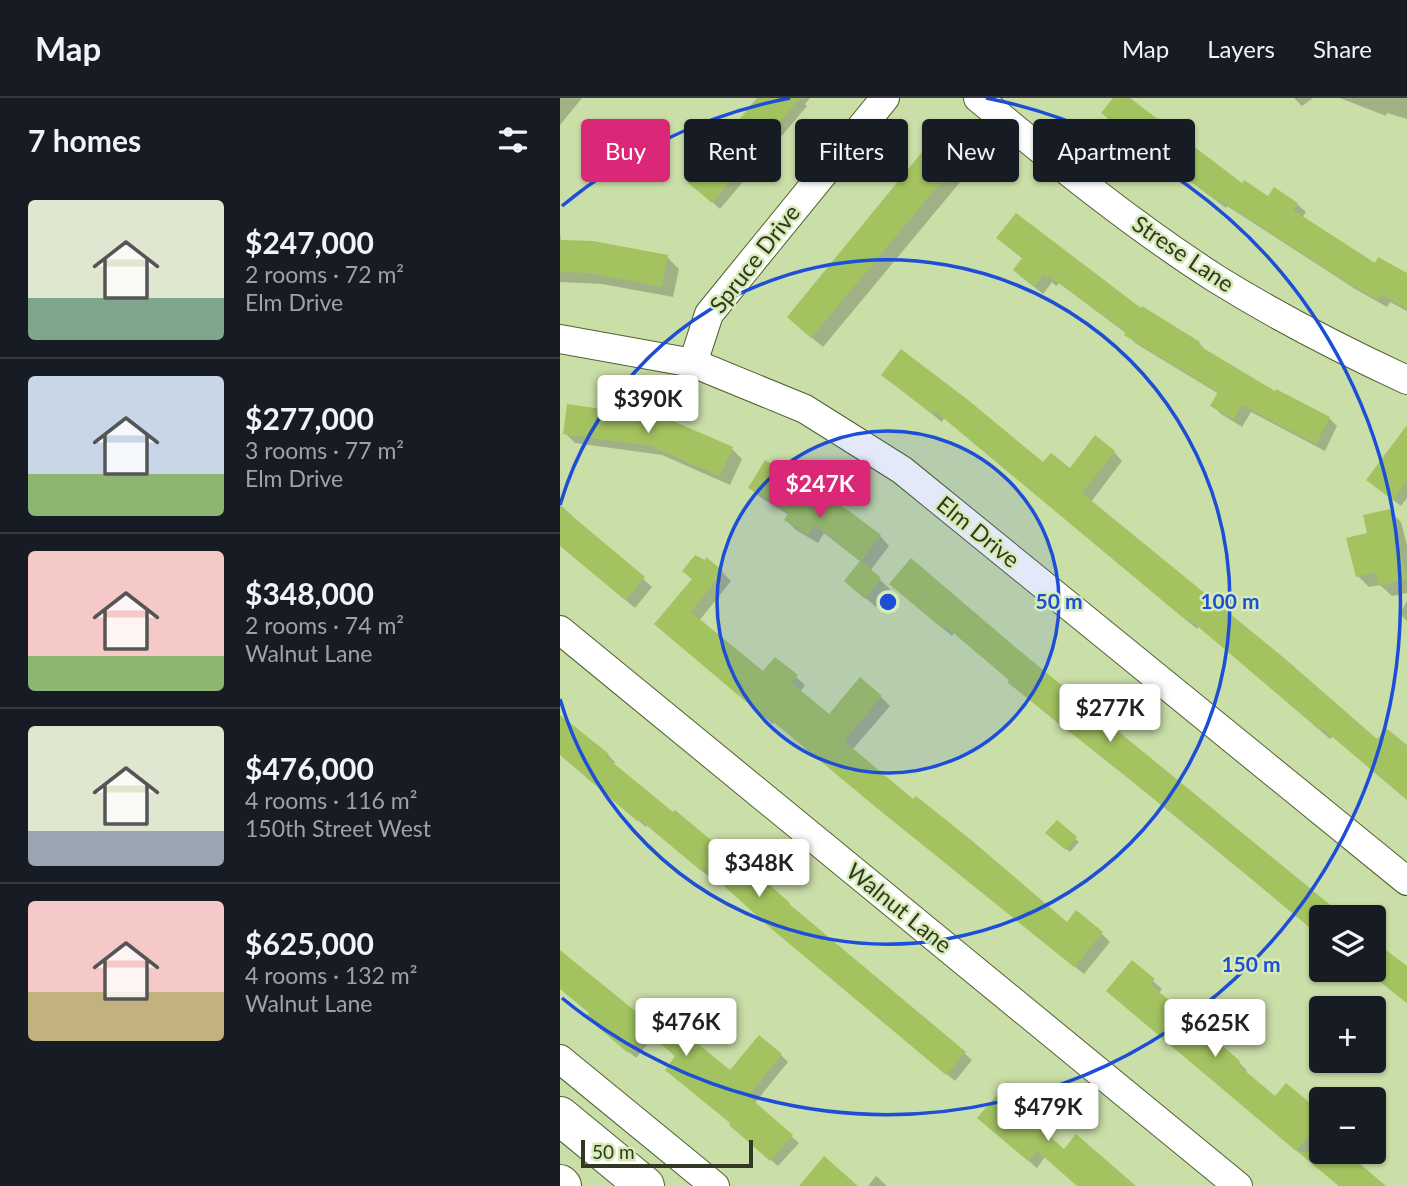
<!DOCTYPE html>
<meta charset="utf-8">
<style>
:root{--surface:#171b24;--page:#20242c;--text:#f1f3f6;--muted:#9ea1a6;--line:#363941;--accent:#db2777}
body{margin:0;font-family:Lato,sans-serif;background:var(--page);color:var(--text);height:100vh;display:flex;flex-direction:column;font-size:26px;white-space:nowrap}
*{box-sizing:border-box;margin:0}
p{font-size:23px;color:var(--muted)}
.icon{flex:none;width:38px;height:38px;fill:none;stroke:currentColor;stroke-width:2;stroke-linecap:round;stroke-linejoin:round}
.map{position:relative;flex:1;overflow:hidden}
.sheet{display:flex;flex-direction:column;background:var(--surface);width:560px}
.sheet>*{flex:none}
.guide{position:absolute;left:21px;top:21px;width:665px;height:63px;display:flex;gap:14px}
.buttons{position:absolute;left:749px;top:807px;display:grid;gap:14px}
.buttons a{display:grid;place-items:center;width:77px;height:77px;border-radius:7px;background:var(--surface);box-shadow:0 2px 5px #0004;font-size:35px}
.scale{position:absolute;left:21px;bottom:18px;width:172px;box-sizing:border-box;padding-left:7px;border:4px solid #313823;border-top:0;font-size:19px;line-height:24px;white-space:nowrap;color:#313823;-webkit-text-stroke:5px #d7ebb5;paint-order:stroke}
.price{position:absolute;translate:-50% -60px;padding:0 16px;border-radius:7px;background:#fff;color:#222;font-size:23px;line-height:46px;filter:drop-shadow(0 2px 4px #0008)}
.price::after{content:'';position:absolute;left:50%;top:42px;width:21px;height:16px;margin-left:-10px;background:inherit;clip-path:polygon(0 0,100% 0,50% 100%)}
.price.selected{background:var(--accent);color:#fff}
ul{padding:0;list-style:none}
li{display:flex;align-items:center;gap:21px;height:175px;padding:0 28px}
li+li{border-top:2px solid var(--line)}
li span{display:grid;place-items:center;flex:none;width:196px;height:140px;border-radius:7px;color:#555}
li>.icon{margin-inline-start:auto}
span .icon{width:84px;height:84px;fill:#fffc;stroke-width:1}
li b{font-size:30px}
h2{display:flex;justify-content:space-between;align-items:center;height:84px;padding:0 28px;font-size:30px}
.pill{padding:0 24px;border-radius:7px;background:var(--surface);box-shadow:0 2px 5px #0004;font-size:24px;line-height:63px}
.pill.selected{background:var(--accent);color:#fff}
header{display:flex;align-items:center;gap:42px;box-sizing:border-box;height:98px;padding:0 35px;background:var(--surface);border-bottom:2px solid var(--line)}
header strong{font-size:33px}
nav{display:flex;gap:38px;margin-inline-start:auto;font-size:24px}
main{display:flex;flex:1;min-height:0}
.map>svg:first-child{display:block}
.shadow{fill:#0003}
.building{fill:#a3c361}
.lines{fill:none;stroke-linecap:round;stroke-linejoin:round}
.minor-casing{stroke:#516130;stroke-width:30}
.highway-casing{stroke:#516130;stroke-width:40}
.minor{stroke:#fff;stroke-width:28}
.highway{stroke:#fff;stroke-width:38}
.ring{fill:none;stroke:#1d4ed8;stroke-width:3.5}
.labels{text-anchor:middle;stroke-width:5;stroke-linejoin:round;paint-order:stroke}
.street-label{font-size:23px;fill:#313823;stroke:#d7ebb5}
.centre{fill:#1d4ed8;stroke:#d7ebb5;stroke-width:3.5}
.ring-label{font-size:21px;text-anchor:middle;font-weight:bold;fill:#1d4ed8;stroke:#d7ebb5;stroke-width:5;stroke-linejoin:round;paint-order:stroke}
</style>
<header>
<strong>Map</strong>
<nav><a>Map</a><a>Layers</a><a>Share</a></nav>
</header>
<main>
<section class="sheet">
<h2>7 homes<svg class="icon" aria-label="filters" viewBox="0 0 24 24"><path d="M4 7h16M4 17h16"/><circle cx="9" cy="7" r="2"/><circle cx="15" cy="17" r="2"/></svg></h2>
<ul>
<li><span style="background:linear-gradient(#dfe7d0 70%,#7fa58c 0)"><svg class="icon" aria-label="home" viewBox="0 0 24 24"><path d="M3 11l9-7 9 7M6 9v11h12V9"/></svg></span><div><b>$247,000</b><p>2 rooms · 72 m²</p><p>Elm Drive</p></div></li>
<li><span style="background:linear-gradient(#c9d6e8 70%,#8fb573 0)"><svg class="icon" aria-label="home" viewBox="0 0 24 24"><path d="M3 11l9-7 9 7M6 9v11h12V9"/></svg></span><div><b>$277,000</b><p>3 rooms · 77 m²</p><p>Elm Drive</p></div></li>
<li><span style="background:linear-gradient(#f6c9c9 75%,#8fb573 0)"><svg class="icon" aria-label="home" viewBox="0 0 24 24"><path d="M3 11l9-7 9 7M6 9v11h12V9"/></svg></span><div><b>$348,000</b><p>2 rooms · 74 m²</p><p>Walnut Lane</p></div></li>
<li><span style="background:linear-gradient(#dfe7d0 75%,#9aa5b1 0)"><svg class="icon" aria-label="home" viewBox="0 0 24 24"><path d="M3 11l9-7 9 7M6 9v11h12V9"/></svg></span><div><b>$476,000</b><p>4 rooms · 116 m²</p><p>150th Street West</p></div></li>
<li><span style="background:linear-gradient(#f6c9c9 65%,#c2b280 0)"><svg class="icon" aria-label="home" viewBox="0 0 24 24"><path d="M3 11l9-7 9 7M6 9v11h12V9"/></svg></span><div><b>$625,000</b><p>4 rooms · 132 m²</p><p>Walnut Lane</p></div></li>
</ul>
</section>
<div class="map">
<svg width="847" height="1088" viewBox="0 0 847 1088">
<rect width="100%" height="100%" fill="#cadea8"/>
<!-- shadow -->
<g class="shadow">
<polygon points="0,0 22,0 0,27"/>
<polygon points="200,0 250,0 245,6 247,8 160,111 137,91"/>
<polygon points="555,0 568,0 682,87 708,101 737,106 746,114 742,120 816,167 847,177 847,213 830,204 827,209 797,192 667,108 666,110 551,24 543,15"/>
<polygon points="734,0 753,0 742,8"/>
<polygon points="780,0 847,0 847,21 827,15 826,18"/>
<polygon points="376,39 411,71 263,249 239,229"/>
<polygon points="0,134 1,144 107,159 119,171 113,199 42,186 0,184"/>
<polygon points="438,140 581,212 639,245 647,254 715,296 769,320 777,328 765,353 691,314 682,329 661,316 652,307 659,296 575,245 567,236 499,185 496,188 492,184 483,196 463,180 455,172 463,161"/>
<polygon points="323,277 484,367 510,372 554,354 562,363 531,404 818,643 847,649 847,702 773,638 770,641 639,528 637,531 384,320 382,324"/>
<polygon points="847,330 847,400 841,408 816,389"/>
<polygon points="5,335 172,351 182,361 170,387 102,357 15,345"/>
<polygon points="190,389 320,438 329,448 310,473 330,491 316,509 286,483 301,464 264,435 258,445 236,432 226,422 229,417 200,399"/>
<polygon points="0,407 92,489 75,510 0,447"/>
<polygon points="830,413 841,424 847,447 847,495 832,498 820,487 809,489 798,478 809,437"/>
<polygon points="124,473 162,474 171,483 139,523 203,576 236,579 245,587 240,594 269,619 321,599 330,608 292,652 507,826 516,815 542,836 550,844 524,876 329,719 215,624 213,626 105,535 133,482"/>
<polygon points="340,494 782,819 761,819 761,838 511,633 510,635 458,592 451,583 394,535 392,538"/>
<polygon points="847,503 847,523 840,516"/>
<polygon points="0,619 48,657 55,664 53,667 229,806 404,955 412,962 395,983 224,840 151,775 148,778 87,727 86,729 0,656"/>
<polygon points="497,725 519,744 510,754 488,735"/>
<polygon points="814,846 847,870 847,905 807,873 806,875 802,872 814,872"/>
<polygon points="0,854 90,927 124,926 131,933 126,938 171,975 221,957 228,964 194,1006 239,1045 218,1068 178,1033 117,959 93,939 76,960 35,926 31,916 0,890"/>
<polygon points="572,865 602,891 598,896 679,964 687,973 685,975 715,1000 726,987 761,1017 761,1054 784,1054 824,1088 779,1088 558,902"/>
<polygon points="448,987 477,1012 468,1022 504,1053 574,1088 519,1088 485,1059 477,1070 427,1028"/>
<polygon points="316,1078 327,1088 308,1088"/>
</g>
<!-- building -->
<g class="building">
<polygon points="197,0 240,0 152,105 127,84"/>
<polygon points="553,0 570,0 682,85 684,82 708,98 714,89 738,105 733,112 815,165 818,159 847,175 847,211 821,196 818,202 788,185 658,101 657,103 541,15"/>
<polygon points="376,37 402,59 251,240 227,219"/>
<polygon points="456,115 581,210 582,208 640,244 638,247 715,293 716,291 770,319 756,346 682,307 673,321 650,308 658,294 564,237 566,234 489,178 487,180 483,177 474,189 453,172 462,160 436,140"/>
<polygon points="0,142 33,143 108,157 102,189 29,175 0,174"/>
<polygon points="341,251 408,302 483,364 491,355 510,370 535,337 555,353 522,395 723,559 817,641 826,630 847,647 847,702 763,631 761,633 629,521 627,523 375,313 372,316 321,277"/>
<polygon points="7,306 106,320 173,349 160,378 91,348 3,336"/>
<polygon points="847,327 847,383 833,402 806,382"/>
<polygon points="205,362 289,413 321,437 301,463 321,480 305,501 284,483 300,463 254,427 248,437 224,422 229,414 188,390"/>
<polygon points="0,408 85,479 65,502 0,448"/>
<polygon points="830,411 847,481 819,488 815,474 796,479 786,440 807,435 803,417"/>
<polygon points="135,457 145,462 146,459 163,473 131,514 203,573 215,559 238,577 232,585 269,616 300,579 322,598 284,643 353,701 356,698 410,741 507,824 516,812 543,834 514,869 318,711 205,617 204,619 94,526 132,481 122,473"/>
<polygon points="351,460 454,548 785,819 761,819 761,839 622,723 447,584 449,582 385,528 383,531 329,486"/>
<polygon points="0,617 49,656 46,659 113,714 115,712 177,764 180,761 230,805 229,806 406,954 386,977 214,833 143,769 140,772 79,721 77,723 0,657"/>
<polygon points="497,722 517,739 506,752 485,735"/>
<polygon points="814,843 847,868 847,905 814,879"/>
<polygon points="0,852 90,925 104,908 125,925 120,931 170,972 199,937 222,956 188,998 233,1037 210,1063 169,1027 170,1025 105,972 115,958 86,933 68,955 26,919 29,915 0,891"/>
<polygon points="572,862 595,881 590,886 680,963 677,966 715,998 726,985 761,1014 761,1024 736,1053 546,893"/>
<polygon points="448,984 470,1004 462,1014 504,1051 516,1036 576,1088 517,1088 477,1053 468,1063 417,1020"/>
<polygon points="738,1054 786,1054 826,1088 779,1088"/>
<polygon points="264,1058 298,1088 239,1088"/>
</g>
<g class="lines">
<defs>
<g id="minor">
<path d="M 418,0 C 494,63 571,126 655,180 C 716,218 782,252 847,282"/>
<polyline points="0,241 133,265 245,311 342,372 847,783"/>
<polyline points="133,265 149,216 325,0"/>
<polyline points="0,532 678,1088"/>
<polyline points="0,961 155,1088"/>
</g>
<g id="highway">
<polyline points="0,1018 85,1088"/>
<polyline points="0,1086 2,1088"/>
</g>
</defs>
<!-- minor casing -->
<use href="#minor" class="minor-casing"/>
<!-- highway casing -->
<use href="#highway" class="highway-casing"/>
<!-- minor -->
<use href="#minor" class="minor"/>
<!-- highway -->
<use href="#highway" class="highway"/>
</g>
<!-- distance rings -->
<circle cx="328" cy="504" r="171" fill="#1d4ed8" fill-opacity=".12"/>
<g class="ring">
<circle cx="328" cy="504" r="171"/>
<path d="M0 407A342 342 0 1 1 0 601"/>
<path d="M2 108A513 513 0 0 1 230 0M426 0A513 513 0 1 1 2 900"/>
</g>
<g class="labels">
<!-- street labels -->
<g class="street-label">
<text transform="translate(623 156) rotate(34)" y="8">Strese Lane</text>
<text transform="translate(195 161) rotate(-52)" y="8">Spruce Drive</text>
<text transform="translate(418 434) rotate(39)" y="8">Elm Drive</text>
<text transform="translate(339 810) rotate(39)" y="8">Walnut Lane</text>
</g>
</g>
<circle cx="328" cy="504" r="10" class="centre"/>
<g class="ring-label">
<text x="499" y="511">50 m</text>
<text x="670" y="511">100 m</text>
<text x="691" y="874">150 m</text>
</g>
</svg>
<div class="buttons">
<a><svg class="icon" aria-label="layers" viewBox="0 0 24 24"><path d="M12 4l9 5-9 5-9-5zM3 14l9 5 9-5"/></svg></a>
<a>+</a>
<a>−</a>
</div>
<div class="scale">50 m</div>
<b class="price" style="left:88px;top:337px">$390K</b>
<b class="price selected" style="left:260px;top:422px">$247K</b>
<b class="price" style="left:550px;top:646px">$277K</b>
<b class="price" style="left:199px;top:801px">$348K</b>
<b class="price" style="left:126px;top:960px">$476K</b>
<b class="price" style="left:655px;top:961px">$625K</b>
<b class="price" style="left:488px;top:1045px">$479K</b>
<div class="guide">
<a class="pill selected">Buy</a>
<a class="pill">Rent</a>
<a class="pill">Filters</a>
<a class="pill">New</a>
<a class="pill">Apartment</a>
</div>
</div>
</main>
